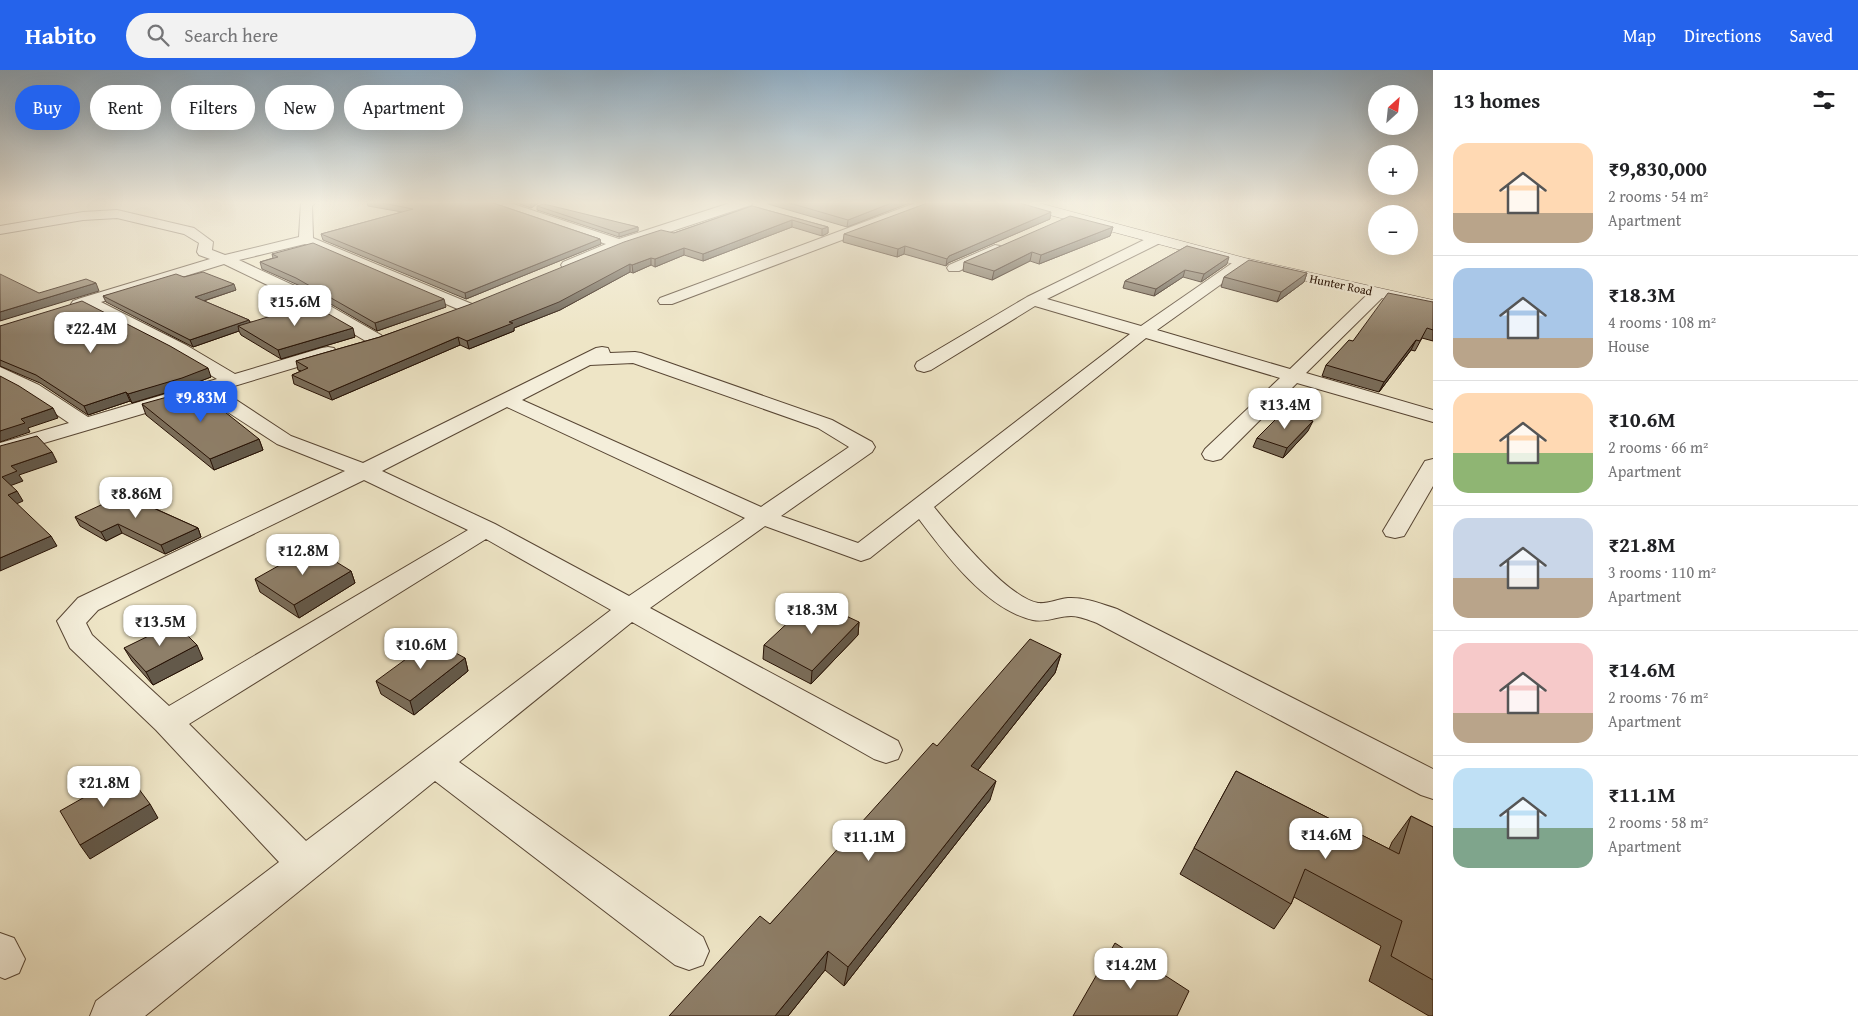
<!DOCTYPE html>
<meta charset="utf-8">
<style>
:root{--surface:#fff;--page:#f2f2f2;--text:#202124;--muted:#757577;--line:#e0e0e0;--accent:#2563eb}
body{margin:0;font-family:"Gentium Book Plus",serif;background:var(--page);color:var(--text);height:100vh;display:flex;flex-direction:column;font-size:19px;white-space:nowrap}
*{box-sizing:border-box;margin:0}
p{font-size:16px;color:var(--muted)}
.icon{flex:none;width:28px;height:28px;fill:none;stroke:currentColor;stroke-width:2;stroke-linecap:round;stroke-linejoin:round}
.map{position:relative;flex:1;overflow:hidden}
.side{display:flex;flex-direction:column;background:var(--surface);width:425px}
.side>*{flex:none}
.guide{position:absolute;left:15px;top:15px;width:475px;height:45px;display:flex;gap:10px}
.needle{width:32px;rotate:27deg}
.buttons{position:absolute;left:1368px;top:15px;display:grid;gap:10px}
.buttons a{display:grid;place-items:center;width:50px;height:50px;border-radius:50%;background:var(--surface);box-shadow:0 5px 20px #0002;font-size:25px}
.price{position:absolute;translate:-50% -42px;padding:0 11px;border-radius:10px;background:#fff;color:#222;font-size:16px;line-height:32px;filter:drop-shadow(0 1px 2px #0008)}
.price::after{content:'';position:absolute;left:50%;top:30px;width:15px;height:11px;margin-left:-8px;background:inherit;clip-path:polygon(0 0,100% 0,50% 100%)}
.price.current{background:var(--accent);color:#fff}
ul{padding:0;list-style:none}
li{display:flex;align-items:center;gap:15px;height:125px;padding:0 20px}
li+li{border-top:1px solid var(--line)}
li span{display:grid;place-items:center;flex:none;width:140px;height:100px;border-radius:15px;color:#555}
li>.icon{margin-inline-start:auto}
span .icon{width:60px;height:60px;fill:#fffc;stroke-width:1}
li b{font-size:21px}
h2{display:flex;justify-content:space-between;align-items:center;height:60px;padding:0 20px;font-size:21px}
.pill{padding:0 18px;border-radius:22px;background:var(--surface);box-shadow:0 5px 20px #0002;font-size:18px;line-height:45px}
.pill.current{background:var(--accent);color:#fff}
header{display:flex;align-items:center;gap:30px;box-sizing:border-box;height:70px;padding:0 25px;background:var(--accent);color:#fff}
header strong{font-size:24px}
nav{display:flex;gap:28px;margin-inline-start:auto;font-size:18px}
.search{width:350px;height:45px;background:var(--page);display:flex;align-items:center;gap:12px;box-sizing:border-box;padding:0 18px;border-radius:28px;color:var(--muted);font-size:19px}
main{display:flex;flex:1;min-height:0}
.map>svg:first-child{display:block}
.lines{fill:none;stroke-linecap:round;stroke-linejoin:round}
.street-casing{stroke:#584634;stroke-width:2}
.secondary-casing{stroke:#261104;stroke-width:1}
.street{fill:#f4eeda;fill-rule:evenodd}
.secondary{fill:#f4eeda;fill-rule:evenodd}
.wall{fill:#7a6d5a;stroke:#261104}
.shaded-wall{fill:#63594a;stroke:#261104}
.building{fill:#8e7f69;stroke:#261104}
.labels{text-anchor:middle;stroke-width:4.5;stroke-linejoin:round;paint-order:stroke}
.far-street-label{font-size:12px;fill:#261104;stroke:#f4eeda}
</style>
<header>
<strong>Habito</strong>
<div class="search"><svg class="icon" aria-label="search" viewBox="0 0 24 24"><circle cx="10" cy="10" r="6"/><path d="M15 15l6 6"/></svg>Search here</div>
<nav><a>Map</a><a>Directions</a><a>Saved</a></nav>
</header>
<main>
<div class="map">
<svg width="1433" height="946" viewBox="0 0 1433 946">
<rect width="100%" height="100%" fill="#eee5c6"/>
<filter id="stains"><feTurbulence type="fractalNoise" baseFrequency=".004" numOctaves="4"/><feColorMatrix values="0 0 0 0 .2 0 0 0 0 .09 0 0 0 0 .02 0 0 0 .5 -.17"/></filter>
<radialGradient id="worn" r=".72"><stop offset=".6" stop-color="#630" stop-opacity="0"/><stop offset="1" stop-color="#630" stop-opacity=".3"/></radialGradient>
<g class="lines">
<defs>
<g id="street">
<path d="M 301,132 L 316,132 L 312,136 L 313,168 L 472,234 L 474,237 L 472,240 L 460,240 L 305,174 L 239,190 L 297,217 L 381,265 L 384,269 L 381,273 L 375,274 L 369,273 L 286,224 L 224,194 L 101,232 L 186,275 L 235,304 L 322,278 L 328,277 L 334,278 L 337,282 L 334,286 L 221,320 L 291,366 L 363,393 L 596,278 L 602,277 L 608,278 L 610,283 L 635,282 L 641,283 L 832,350 L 872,372 L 875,377 L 872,382 L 781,446 L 858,473 L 1130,264 L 1035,236 L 931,300 L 924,302 L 917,300 L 915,296 L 917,292 L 1027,227 L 1150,167 L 1160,167 L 1162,170 L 1160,173 L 1047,229 L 1141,256 L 1238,189 L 1248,189 L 1250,192 L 1248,195 L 1157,260 L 1290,299 L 1372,220 L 1384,220 L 1386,223 L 1384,226 L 1306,303 L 1433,340 L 1433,352 L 1297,313 L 1221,389 L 1213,391 L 1205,389 L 1202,384 L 1205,379 L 1280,308 L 1146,268 L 934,437 C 953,461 1008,528 1038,533 C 1048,534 1058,529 1068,528 C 1085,527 1102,534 1117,539 L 1433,699 L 1433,729 L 1421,725 L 1097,553 C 1089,550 1080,546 1071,546 C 1058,546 1046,553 1033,550 C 987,540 946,485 919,449 L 870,488 L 861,491 L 765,456 L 650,538 L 898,671 L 902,680 L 898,689 L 886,693 L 874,689 L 632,552 L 459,692 L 703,867 L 709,881 L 703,895 L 689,900 L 675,895 L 435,711 L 145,946 L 90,946 L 96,931 L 279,792 L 156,660 L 70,578 L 57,551 L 78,528 L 345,401 L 277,374 L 203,326 L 0,386 L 0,373 L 69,353 L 25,323 L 0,310 L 0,297 L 39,315 L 88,347 L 217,309 L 174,283 L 86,237 L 79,239 L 73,237 L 71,234 L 73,231 L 81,228 L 210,189 L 199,185 L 197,182 L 199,173 L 184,164 L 117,148 L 83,150 L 0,164 L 0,156 L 83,142 L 117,140 L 194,158 L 213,172 L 212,180 L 225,185 L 299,167 ZM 633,293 L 818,358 L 849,377 L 761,437 L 522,330 L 590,295 ZM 507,337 L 745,448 L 629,526 L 495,454 L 382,401 ZM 364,410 L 468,460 L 169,636 L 92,565 L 86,553 L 98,540 ZM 486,469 L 611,540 L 306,771 L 189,654 Z"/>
<polygon points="487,132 507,132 619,169 733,132 753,132 751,135 624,177 568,199 563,198 561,195 563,192 606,174 489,135"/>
<polygon points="918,132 937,132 935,135 672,234 660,234 658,231 660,228"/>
<polygon points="995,175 1000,176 1002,179 1000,182 959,201 949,201 947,198 949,195"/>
<polygon points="1433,389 1433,416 1407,461 1404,466 1395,468 1386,466 1383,461 1425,391"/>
<polygon points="0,863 14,868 25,889 19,903 5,909 0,907"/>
</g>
<polygon id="secondary" points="1010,132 1035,132 1245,188 1433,230 1433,240 1237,195 1012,135"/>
</defs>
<!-- street casing -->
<use href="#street" class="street-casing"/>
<!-- secondary casing -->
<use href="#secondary" class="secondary-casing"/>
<!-- street -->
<use href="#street" class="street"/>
<!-- secondary -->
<use href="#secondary" class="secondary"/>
</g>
<!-- wall -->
<g class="wall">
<polygon points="367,132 490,132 600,169 601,174 466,229 323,170 321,164 402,142 368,136"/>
<polygon points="514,132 540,132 531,138"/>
<polygon points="768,132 912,132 847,157 768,134"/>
<polygon points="537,136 638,157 638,161 619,167 537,140"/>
<polygon points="752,136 828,157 828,163 822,166 792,157 703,191 684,185 655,197 651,195 633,203 630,202 560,240 514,258 514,261 469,279 460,275 332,330 294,314 292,305 301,301 298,300 296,291 380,267 674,163"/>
<polygon points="1050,149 948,193 946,196 904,184 897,187 843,172 844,164"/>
<polygon points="1113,157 1110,166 1039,194 1030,191 992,210 963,201 964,192"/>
<polygon points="1187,176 1227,194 1201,212 1183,207 1154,226 1123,218 1125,211"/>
<polygon points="272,184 446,237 377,261 298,215 262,199 260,192 273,188"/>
<polygon points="1307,203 1304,212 1277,232 1221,217 1224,207"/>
<polygon points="184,207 236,220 204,231 249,250 250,252 355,267 281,289 241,265 239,261 193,277 106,232 103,226"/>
<polygon points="1433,232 1433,271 1422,268 1415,281 1411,280 1379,322 1322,306 1326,295 1353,271"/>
<polygon points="0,256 211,307 185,317 132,333 130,331 88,345 40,313 0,296"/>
<polygon points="142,334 259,369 263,380 214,400 146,345"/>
<polygon points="1308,361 1283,388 1253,377 1257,368"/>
<polygon points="156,439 198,458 201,467 165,484 122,463 106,471 80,456 75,447"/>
<polygon points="351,501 355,513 299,548 260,522 255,509"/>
<polygon points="859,552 858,565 811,614 763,589 764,575"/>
<polygon points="124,578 203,589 153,615 132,591"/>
<polygon points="1061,584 1055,603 978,700 990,730 844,916 825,900 788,946 669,946 770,854 937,676"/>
<polygon points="465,588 468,601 414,645 381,624 376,611"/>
<polygon points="1236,701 1389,779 1392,772 1411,746 1433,757 1433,946 1429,946 1369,911 1381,876 1294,827 1291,834 1274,859 1180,804"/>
</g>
<!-- shaded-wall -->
<g class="shaded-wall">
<polygon points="531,132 540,132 531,138"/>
<polygon points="894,132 912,132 847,157 848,150"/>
<polygon points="1051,142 1050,149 948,193 946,196 947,189 949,186"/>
<polygon points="792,150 792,157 703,191 703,184"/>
<polygon points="638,157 638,161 619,167 619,163"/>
<polygon points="828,157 828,163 822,166 822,159"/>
<polygon points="1113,157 1110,166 1039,194 1041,185"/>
<polygon points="600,169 601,174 466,229 465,223"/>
<polygon points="905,176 904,184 897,187 898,179"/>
<polygon points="684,178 684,185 655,197 655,189"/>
<polygon points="1032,182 1030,191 992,210 994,201"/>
<polygon points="1229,187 1227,194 1201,212 1204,204"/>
<polygon points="651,188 651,195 633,203 632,195"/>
<polygon points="630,194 630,202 560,240 514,258 514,261 469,279 467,271"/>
<polygon points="1185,200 1183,207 1154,226 1156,219"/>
<polygon points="1307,203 1304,212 1277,232 1281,222"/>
<polygon points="96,213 99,221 0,251 0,242"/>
<polygon points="234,214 236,220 197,233 195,227"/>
<polygon points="444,229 446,237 377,261 375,253"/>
<polygon points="249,250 251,257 238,256 239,261 193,277 190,270"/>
<polygon points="353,258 355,267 281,289 278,280"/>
<polygon points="458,267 460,275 332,330 329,322"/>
<polygon points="1416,270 1411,280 1379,322 1384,312"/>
<polygon points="208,298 211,307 185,317 132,333 128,324"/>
<polygon points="126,322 130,331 88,345 84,336"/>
<polygon points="53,338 58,348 28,358 30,362 0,372 0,361 21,349"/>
<polygon points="1313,351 1308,361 1283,388 1287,378"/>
<polygon points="259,369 263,380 214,400 210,389"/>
<polygon points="52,382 57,392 19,405 23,411 7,417 2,407 11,396"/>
<polygon points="17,421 23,431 14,435 8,425"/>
<polygon points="118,454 122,463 106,471 101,462"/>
<polygon points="198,458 201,467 165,484 161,475"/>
<polygon points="51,466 57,476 0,501 0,488"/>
<polygon points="351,501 355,513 299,548 294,535"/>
<polygon points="859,552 858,565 811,614 812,601"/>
<polygon points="197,575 203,589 153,615 146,602"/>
<polygon points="1061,584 1055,603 966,715 971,696"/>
<polygon points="465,588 468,601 414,645 410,631"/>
<polygon points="996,711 990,730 844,916 848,897"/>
<polygon points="150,734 158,748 90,789 80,775"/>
<polygon points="828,881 825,900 788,946 775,946"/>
</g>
<!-- building -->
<g class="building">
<polygon points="377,132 490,132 600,169 465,223 321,164 413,139"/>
<polygon points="786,132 894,132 848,150"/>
<polygon points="930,132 1016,132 1051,142 949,186 947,189 905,176 898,179 844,164"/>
<polygon points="544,134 638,157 619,163 537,136"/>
<polygon points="752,136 828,157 822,159 792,150 703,184 684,178 655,189 651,188 632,195 630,194 559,232 509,252 513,253 467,271 458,267 329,322 292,305 308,298 296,291 380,267 471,234 624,172 661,160 674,163"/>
<polygon points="1070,146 1113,157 1041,185 1032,182 994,201 964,192"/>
<polygon points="313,173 444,229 375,253 296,208 260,192 278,187 272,184"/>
<polygon points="1187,176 1229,187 1204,204 1185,200 1156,219 1125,211"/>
<polygon points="1249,190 1307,203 1281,222 1224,207"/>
<polygon points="203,202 234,214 195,227 249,250 190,270 103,226 176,204 184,207"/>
<polygon points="0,204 39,223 86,209 96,213 0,242"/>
<polygon points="1388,223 1433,232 1433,260 1427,258 1420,271 1416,270 1384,312 1326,295 1349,270 1353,271"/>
<polygon points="82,231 170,276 208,298 182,308 128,324 126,322 84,336 36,305 0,290 0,256"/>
<polygon points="311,234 353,258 278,280 238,256"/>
<polygon points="0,306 19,316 53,338 21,349 25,353 0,361"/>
<polygon points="196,319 259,369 210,389 142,334"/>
<polygon points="1283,342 1313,351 1287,378 1257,368"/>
<polygon points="37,366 52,382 11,396 17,401 2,407 17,421 8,425 51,466 0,488 0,376"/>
<polygon points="129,422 154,435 151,437 198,458 161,475 118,454 101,462 75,447"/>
<polygon points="312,477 351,501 294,535 255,509"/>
<polygon points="812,530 859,552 812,601 764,575"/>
<polygon points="175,553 197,575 146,602 124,578"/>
<polygon points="1030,569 1061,584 971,696 996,711 848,897 828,881 775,946 669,946 760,846 770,854 933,673 937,676"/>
<polygon points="432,570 465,588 410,631 376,611"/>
<polygon points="1236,701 1399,784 1411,746 1433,757 1433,910 1391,886 1402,851 1305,799 1291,834 1194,778"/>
<polygon points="127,703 150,734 80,775 60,741"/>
<polygon points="1115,873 1189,921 1177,946 1073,946"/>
</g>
<!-- sky -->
<linearGradient id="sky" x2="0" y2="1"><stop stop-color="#8fabc0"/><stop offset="0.5" stop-color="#f7f3e5"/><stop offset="1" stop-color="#f7f3e5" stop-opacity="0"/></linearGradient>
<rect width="1433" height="265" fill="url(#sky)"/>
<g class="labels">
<!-- far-street labels -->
<g class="far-street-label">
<text transform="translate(1341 215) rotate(12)" y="4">Hunter Road</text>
</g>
</g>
<rect width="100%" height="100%" filter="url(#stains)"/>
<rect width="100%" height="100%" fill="url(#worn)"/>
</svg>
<div class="buttons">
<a><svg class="needle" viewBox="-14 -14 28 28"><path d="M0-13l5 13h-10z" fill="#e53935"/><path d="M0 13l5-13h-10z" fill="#757577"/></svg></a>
<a>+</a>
<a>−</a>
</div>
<b class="price" style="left:295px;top:257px">₹15.6M</b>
<b class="price" style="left:91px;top:284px">₹22.4M</b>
<b class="price current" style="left:201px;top:353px">₹9.83M</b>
<b class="price" style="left:1285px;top:360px">₹13.4M</b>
<b class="price" style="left:136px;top:449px">₹8.86M</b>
<b class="price" style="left:303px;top:506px">₹12.8M</b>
<b class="price" style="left:812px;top:565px">₹18.3M</b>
<b class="price" style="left:160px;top:577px">₹13.5M</b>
<b class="price" style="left:421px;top:600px">₹10.6M</b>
<b class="price" style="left:104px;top:738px">₹21.8M</b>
<b class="price" style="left:1326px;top:790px">₹14.6M</b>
<b class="price" style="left:869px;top:792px">₹11.1M</b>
<b class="price" style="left:1131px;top:920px">₹14.2M</b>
<div class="guide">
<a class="pill current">Buy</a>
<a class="pill">Rent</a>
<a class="pill">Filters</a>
<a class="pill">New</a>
<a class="pill">Apartment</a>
</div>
</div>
<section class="side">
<h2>13 homes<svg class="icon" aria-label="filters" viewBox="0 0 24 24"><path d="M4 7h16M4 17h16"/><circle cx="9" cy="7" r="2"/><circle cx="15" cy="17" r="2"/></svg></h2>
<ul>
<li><span style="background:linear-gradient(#ffd9b3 70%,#b9a48a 0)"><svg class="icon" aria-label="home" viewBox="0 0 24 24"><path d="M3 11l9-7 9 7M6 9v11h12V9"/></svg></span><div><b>₹9,830,000</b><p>2 rooms · 54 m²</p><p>Apartment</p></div></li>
<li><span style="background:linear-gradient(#a9c7e8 70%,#b9a48a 0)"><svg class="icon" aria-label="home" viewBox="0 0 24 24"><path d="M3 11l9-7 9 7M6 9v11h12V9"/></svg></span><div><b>₹18.3M</b><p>4 rooms · 108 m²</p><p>House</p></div></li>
<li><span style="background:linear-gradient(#ffd9b3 60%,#8fb573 0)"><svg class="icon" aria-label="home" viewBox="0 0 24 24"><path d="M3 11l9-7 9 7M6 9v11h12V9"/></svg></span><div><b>₹10.6M</b><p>2 rooms · 66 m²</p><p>Apartment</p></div></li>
<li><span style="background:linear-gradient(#c9d6e8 60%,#b9a48a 0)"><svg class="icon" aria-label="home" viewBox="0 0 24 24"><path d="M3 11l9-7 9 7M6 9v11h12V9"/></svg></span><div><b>₹21.8M</b><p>3 rooms · 110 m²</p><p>Apartment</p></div></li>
<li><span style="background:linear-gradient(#f6c9c9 70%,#b9a48a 0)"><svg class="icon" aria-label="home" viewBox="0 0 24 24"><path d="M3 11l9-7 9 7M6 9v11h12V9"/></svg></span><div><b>₹14.6M</b><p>2 rooms · 76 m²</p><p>Apartment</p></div></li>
<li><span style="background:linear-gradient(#bfe0f5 60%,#7fa58c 0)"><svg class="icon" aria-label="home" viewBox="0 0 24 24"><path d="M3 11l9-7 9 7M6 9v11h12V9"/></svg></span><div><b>₹11.1M</b><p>2 rooms · 58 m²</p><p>Apartment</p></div></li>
</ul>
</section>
</main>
